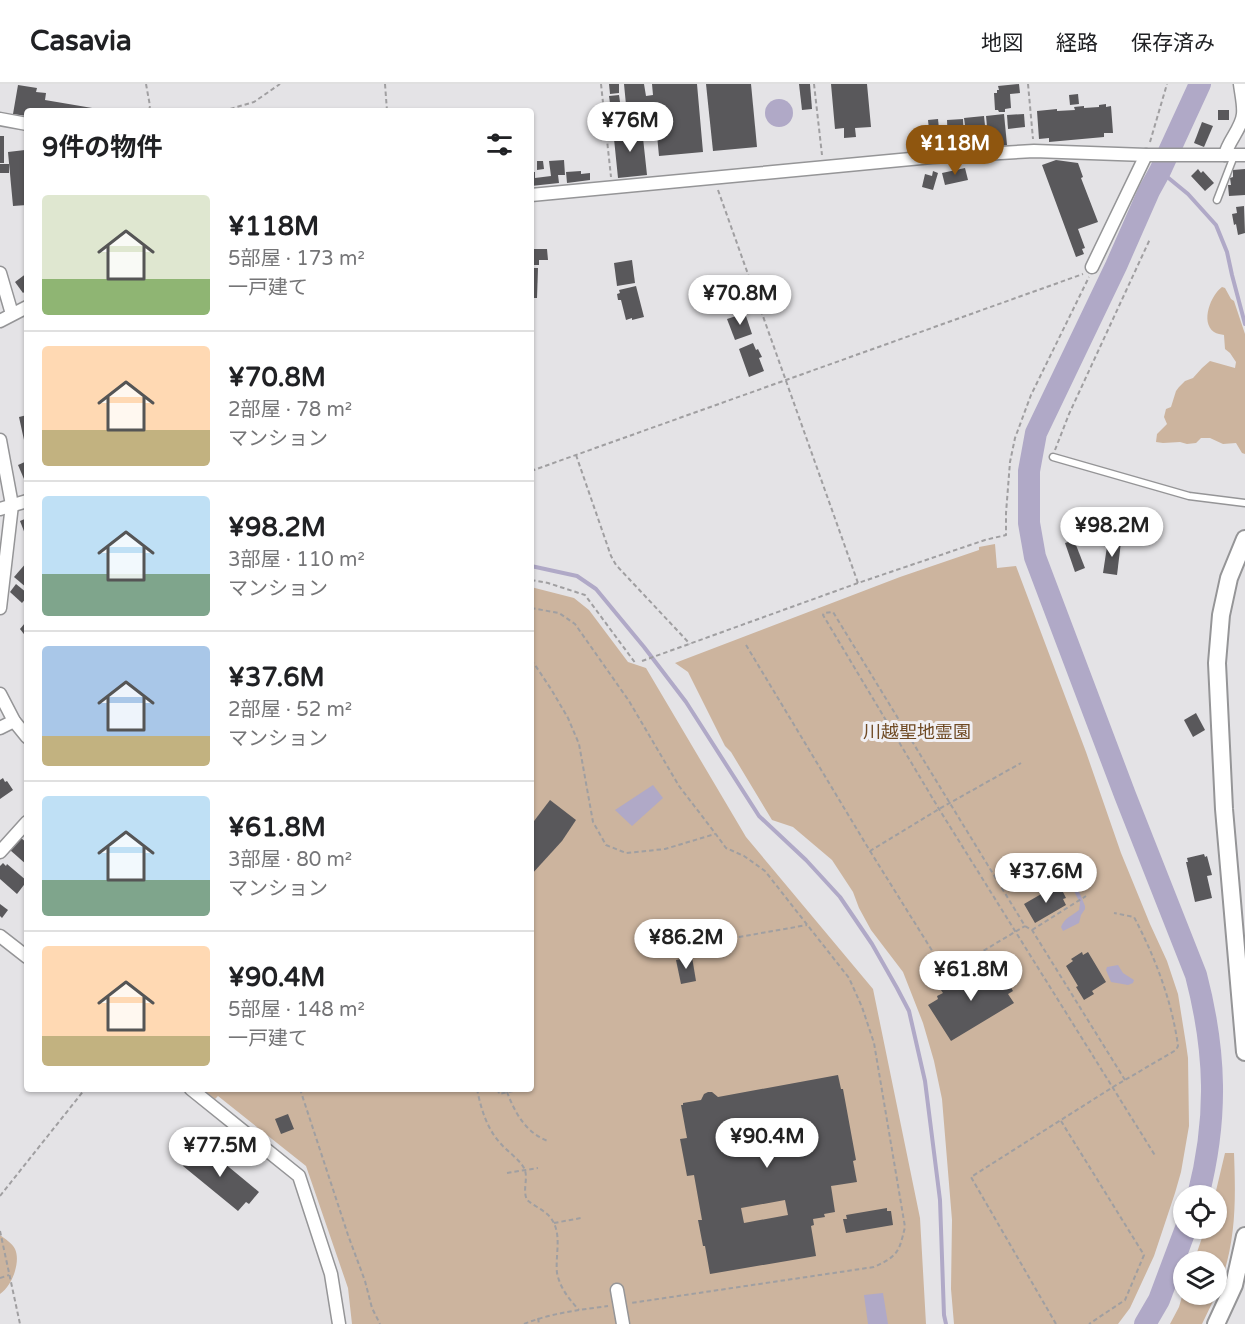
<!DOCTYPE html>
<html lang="ja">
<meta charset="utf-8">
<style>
:root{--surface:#fff;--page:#f2f2f2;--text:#202124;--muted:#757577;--line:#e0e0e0;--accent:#8f560f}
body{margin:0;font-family:"Varela Round","Noto Sans JP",sans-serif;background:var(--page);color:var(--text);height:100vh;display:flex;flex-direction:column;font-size:22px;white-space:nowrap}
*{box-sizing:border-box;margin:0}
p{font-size:20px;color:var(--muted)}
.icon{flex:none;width:33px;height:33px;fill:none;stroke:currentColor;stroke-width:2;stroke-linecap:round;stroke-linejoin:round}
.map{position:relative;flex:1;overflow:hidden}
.side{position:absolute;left:24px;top:24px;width:510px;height:984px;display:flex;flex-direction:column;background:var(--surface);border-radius:6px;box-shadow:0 2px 4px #0004}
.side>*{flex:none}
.buttons{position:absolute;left:1173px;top:1101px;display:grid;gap:12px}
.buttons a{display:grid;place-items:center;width:54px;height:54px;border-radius:50%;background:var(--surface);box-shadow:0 2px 4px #0004;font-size:30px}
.price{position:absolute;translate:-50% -51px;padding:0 14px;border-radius:21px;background:#fff;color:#222;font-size:20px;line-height:39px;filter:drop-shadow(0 2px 3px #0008)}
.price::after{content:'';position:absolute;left:50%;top:36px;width:18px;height:14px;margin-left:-9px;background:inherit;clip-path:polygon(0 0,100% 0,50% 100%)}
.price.current{background:var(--accent);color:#fff}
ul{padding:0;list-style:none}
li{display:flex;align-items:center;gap:18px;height:150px;padding:0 18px}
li+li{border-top:2px solid var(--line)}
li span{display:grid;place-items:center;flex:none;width:168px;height:120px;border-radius:6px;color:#555}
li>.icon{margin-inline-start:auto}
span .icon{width:72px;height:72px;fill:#fffc;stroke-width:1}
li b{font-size:26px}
h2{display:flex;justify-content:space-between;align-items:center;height:72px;padding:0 18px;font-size:26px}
header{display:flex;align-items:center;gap:36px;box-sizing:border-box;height:84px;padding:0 30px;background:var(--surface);border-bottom:2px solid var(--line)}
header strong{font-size:28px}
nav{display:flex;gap:33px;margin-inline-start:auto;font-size:21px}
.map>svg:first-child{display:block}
.green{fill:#ccb49e}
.water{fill:#b0a9c7}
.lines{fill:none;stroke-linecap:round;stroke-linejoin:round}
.stream{stroke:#b0a9c7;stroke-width:4}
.river{stroke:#b0a9c7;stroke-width:22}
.building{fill:#59585b;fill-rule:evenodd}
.lane-casing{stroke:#959597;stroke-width:9}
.street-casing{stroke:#959597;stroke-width:15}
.secondary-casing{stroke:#959597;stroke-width:20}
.path{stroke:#a09fa1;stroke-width:2;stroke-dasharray:4.5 3;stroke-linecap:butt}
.lane{stroke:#fff;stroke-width:6}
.street{stroke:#fff;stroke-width:12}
.secondary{stroke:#fff;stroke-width:16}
.labels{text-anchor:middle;stroke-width:6;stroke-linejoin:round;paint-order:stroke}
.park-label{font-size:18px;fill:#6f4a24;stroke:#f1f0f4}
</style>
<header>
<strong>Casavia</strong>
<nav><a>地図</a><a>経路</a><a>保存済み</a></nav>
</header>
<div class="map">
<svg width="1245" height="1240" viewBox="0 0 1245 1240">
<rect width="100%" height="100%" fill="#e4e3e6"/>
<!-- green -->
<g class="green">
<path d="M 1222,203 L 1225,204 L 1231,215 L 1234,217 L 1245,250 L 1245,370 L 1242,369 L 1236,359 L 1223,360 L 1210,354 L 1201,354 L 1196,359 L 1187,360 L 1180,358 L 1163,359 L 1156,358 L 1157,350 L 1167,340 L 1164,333 L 1166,325 L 1171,323 L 1176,307 L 1179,303 L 1185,297 L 1193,294 L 1202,284 L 1210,277 L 1235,284 L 1236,278 L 1230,269 L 1225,265 L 1224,251 C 1221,250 1217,250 1214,248 C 1200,238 1211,211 1222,203 Z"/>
<polygon points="995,460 997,484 1016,482 1086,668 1121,769 1150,840 1167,877 1178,910 1186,960 1188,974 1189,1042 1181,1088 1175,1109 1154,1172 1130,1224 1118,1240 954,1240 951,1205 952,1136 942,1015 934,977 923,939 903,888 871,846 859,824 853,808 832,776 793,743 772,736 731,668 725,662 688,588 675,579 900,493 979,466 979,463"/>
<polygon points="531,503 574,514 589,526 628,578 646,584 746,753 873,905 920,1134 926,1240 352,1240 348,1204 306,1082 218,1012 215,1015 202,1005 531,1005"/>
<path d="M 1225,1069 L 1234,1069 C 1236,1121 1236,1161 1217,1209 L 1216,1178 L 1194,1177 L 1205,1145 L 1216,1144 L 1216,1112 L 1215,1111 Z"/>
<path d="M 0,1151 C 5,1155 12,1159 15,1165 C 21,1178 12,1202 0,1210 Z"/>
<polygon points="1183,1209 1184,1210 1216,1211 1202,1240 1170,1240 1179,1223"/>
</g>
<!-- water -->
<g class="water">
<circle cx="779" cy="29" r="14"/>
<polygon points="653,701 663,714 632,742 615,726"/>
<path d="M 1066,794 C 1076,797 1081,812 1085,822 L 1085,825 L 1081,831 L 1079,839 L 1063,847 L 1061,843 C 1065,833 1072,832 1079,826 L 1080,819 L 1070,799 L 1063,799 L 1062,797 Z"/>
<polygon points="1118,881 1123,889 1134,896 1133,899 1128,901 1111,898 1106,886 1107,883"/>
<polygon points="883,1209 888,1240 868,1240 864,1211"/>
</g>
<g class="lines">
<!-- stream -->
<g class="stream">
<polyline points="1160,87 1188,110 1216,141 1227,168 1232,191 1245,240"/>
<polyline points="531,482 577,492 596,505 644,563 686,618 759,732 806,776 840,813 872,860 897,904 909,927 925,997 940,1116 944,1231 946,1240"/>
</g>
<!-- river -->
<g class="river">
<path d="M 1198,1112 C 1218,1034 1216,968 1196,891 L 1125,711 L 1035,473 L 1029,439 L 1029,387 L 1036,349 L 1116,182 L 1149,107 L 1160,87 L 1200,0"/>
<polyline points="1145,1240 1159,1216 1186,1144"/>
</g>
</g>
<!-- building -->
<g class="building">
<polygon points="609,0 619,0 619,9 610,10"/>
<polygon points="624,0 644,0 646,12 653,11 652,0 697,0 703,68 659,72 654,20 647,20 647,29 627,31"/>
<polygon points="706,0 751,0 757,63 713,67"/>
<polygon points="799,0 810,0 812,25 802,26"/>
<polygon points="831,0 867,0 871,43 855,44 856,53 844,54 844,44 835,45"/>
<polygon points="1019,0 1020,9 1010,10 1011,24 1005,25 1005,28 999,28 998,26 995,26 994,9 997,9 997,6 999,6 998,2"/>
<polygon points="18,1 37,4 36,8 46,9 45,16 104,26 104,27 27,27 27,32 13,30"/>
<polygon points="1078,10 1079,20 1070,21 1069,11"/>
<polygon points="619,11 623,39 613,41 609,12"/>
<polygon points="1106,20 1106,23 1111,22 1113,49 1104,49 1104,53 1049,58 1049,54 1039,55 1037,27 1057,25 1057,27 1075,26 1074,23 1084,22 1084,24 1099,23 1099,21"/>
<rect x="1218" y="26" width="11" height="10"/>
<polygon points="1004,30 1007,61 989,63 986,32"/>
<polygon points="1024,30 1025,43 1008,45 1007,31"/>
<polygon points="984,32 986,51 968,52 968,49 966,49 964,34"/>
<polygon points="938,35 940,54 930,55 928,36"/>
<polygon points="963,35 964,57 959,57 959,61 948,61 947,36"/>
<polygon points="1202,38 1213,42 1204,63 1194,59"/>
<polygon points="638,43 639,55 643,54 647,91 618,94 613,45"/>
<rect x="0" y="52" width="4" height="27"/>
<polygon points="986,52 987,61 970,62 969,53"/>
<polygon points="25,66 27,89 27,121 13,122 8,68"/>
<polygon points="564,76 565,91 558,91 559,99 531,102 531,88 535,88 535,94 551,92 549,77"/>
<polygon points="1056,76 1078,79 1083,93 1081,94 1098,138 1078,145 1085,164 1082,165 1084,170 1076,173 1042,81"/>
<polygon points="537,77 543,77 544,85 537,86"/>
<rect x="0" y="80" width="9" height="9"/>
<polygon points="965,84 968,96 945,101 942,89"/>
<polygon points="1198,85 1201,89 1203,87 1214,99 1205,107 1191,92"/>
<polygon points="1245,85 1245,111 1229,112 1228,101 1231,101 1230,94 1233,93 1233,86"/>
<polygon points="581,87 581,90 590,89 590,96 567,99 566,88"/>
<polygon points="933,87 938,89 933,106 922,103 925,90 932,92"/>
<polygon points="1244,122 1245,149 1238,151 1236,140 1234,141 1232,130 1237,129 1236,123"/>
<polygon points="531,165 547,165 548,176 539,176 539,181 531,181"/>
<polygon points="632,176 635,199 617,202 614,179"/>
<polygon points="531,184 538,184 537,214 531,214"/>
<polygon points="27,189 27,206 23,209 15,198"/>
<polygon points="636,202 644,233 632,236 632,234 626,236 621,216 618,216 617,210 620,209 619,206"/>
<polygon points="745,229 752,250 735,256 727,235"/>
<polygon points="753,259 756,266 758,265 762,273 759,274 764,287 749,293 739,265"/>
<polygon points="27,331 27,356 24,356 19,333"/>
<polygon points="27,377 27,402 18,381"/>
<polygon points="27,434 27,455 20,437"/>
<polygon points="1074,456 1085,484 1075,488 1065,459"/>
<polygon points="1108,456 1121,458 1117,491 1103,489"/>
<polygon points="27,478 27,504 14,493"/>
<polygon points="16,500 27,509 27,513 22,519 10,508"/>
<polygon points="25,539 27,540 27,554 20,545"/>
<polygon points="1196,629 1205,646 1193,653 1184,636"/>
<polygon points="3,694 5,698 7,697 13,706 0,715 0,696"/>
<polygon points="550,716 576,736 562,757 531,791 531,741"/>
<polygon points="21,754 27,759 27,781 10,766"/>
<polygon points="1204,770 1205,773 1207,772 1212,791 1207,792 1212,814 1195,818 1186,778 1188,778 1187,774"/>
<polygon points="3,779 6,782 7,780 27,797 17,810 0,795 0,782"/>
<polygon points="1055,802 1058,806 1061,804 1066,814 1063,815 1066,821 1035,839 1024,820"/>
<polygon points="0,820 8,826 2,834 0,832"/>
<polygon points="1082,868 1083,871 1088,868 1106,898 1092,907 1094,910 1084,916 1076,903 1078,902 1066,882 1073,877 1071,875"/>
<polygon points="692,873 696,897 681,900 676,876"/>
<polygon points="991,882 997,892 1002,889 1013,907 1008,910 1014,919 951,957 928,921 938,915 937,912 943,909 941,906 972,887 975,892"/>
<path d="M 838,991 L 841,1005 L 843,1005 L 856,1076 L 853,1077 L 857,1098 L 831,1102 L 835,1128 L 824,1130 L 825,1133 L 813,1135 L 814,1141 L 811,1142 L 816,1172 L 710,1190 L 705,1162 L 703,1162 L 698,1136 L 702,1136 L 694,1091 L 687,1092 L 680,1055 L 687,1054 L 681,1021 L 683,1021 L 683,1019 L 701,1016 L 704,1010 L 708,1008 L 712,1008 L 718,1013 ZM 785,1116 L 788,1131 L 744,1139 L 741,1124 Z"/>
<polygon points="288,1030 294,1045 281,1050 275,1035"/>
<polygon points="201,1060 259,1108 249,1120 246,1118 238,1127 183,1082"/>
<polygon points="887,1124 887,1127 891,1127 893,1141 846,1149 843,1135 847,1135 846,1131"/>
</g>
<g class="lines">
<defs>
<g id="lane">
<polyline points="1217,116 1234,72"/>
<polyline points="1053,373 1189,412 1245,419"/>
</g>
<g id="street">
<polyline points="0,35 27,40"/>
<path d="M 1225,71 C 1228,57 1242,44 1243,30 C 1244,21 1241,9 1240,0"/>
<polyline points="531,111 932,73 1034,67 1146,71 1245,71"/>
<polyline points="1092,183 1146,71"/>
<polyline points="0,189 12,230"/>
<polyline points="0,237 27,223"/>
<polyline points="0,356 12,421 0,524"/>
<polyline points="0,425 27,417"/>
<polyline points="0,610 14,637 27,653"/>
<polyline points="0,644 14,637"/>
<polyline points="0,768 27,738"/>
<polyline points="0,852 27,873"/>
<polyline points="191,1005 299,1092 331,1190 339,1240"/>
<polyline points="617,1206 623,1240"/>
</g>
<g id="secondary">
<polyline points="1245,455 1229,494 1221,531 1217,579 1224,725 1245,968"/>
<polyline points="1216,1240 1234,1201 1245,1152"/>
</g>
</defs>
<!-- lane casing -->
<use href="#lane" class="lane-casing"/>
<!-- street casing -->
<use href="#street" class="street-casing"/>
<!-- secondary casing -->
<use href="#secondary" class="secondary-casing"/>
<!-- path -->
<g class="path">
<polyline points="146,0 150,22 149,27"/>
<polyline points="385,0 387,27"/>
<polyline points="601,0 611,93"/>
<polyline points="814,0 822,71"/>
<polyline points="1028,0 1033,55"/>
<polyline points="223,27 254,18 280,0"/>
<polyline points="1150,58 1167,0"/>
<polyline points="718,106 858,499"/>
<polyline points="1055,366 1069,330 1150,155"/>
<polyline points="576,371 611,472 616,481 690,560"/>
<polyline points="531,387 1083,190"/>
<polyline points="531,496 548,499 585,511 636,580"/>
<path d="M 531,524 L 559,529 L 575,540 L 629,617 L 679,702 L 715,749 L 726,764 L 744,772 L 765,787 L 849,894 L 862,923 L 874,959 L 905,1143 C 899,1168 898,1172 874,1183 L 631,1219"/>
<polyline points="746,561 870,767 939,725 1021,679"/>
<polyline points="531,576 535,581 551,605 568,634 579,660 593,738 606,761 626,769 665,765 715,750"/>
<polyline points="642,577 858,499 985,456 1006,451 1006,429 1010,378 1015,354 1031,311 1089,193"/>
<polyline points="870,767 946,889 1025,842"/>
<polyline points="1032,846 1086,812"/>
<polyline points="665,866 807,841"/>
<polyline points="1125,996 1032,846 1025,842 833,528 824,529 823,531 939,725 1156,1073"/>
<polyline points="300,1005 348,1151 365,1197 372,1224 380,1240"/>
<path d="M 477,1005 C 481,1025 487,1045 501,1060 C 508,1068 519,1075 524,1084 C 529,1094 522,1105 527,1116 C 534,1122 544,1126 550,1133 C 563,1149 555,1170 557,1189 C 560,1204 569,1215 579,1226"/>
<polyline points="498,1005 499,1010 513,1007"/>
<path d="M 507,1008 C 515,1029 526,1049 548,1057"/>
<polyline points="1061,1037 1144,1171 1125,1216 1089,1240"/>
<polyline points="507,1089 538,1084"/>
<polyline points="0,1112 85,1005"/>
<polyline points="554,1139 581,1134"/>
<polyline points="0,1147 20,1240"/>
<polyline points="0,1194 9,1191"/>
<polyline points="538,1234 539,1240"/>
<path d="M 524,1240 C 551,1229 579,1226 608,1222"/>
<path d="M 1056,1240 L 971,1093 L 1113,1003 L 1176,966 L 1178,962 C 1172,917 1155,873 1134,833 L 1114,829"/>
</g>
<!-- lane -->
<use href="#lane" class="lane"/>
<!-- street -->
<use href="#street" class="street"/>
<!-- secondary -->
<use href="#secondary" class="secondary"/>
</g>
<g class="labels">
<!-- park labels -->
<g class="park-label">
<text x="917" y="654">川越聖地霊園</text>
</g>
</g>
</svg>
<div class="buttons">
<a><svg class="icon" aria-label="locate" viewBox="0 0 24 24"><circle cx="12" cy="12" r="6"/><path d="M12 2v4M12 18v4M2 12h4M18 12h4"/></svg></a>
<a><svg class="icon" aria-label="layers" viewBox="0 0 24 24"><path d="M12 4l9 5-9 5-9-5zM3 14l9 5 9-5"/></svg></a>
</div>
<b class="price" style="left:630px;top:69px">¥76M</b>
<b class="price current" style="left:955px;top:92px">¥118M</b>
<b class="price" style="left:740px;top:242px">¥70.8M</b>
<b class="price" style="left:1112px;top:474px">¥98.2M</b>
<b class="price" style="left:1046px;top:820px">¥37.6M</b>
<b class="price" style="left:686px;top:886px">¥86.2M</b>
<b class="price" style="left:971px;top:918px">¥61.8M</b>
<b class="price" style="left:767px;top:1085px">¥90.4M</b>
<b class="price" style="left:220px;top:1094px">¥77.5M</b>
<section class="side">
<h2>9件の物件<svg class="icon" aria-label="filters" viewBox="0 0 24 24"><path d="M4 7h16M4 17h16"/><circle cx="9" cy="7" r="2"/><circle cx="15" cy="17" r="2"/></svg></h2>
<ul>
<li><span style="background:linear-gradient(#dfe7d0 70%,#8fb573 0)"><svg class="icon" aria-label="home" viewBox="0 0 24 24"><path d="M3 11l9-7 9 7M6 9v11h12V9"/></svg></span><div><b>¥118M</b><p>5部屋 · 173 m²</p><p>一戸建て</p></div></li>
<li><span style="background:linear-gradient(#ffd9b3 70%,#c2b280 0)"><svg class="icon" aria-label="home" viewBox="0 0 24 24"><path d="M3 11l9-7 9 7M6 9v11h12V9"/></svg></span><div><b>¥70.8M</b><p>2部屋 · 78 m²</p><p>マンション</p></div></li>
<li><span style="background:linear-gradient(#bfe0f5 65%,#7fa58c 0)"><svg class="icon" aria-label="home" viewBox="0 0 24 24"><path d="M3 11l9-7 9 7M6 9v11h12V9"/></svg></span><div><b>¥98.2M</b><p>3部屋 · 110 m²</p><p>マンション</p></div></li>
<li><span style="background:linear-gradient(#a9c7e8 75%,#c2b280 0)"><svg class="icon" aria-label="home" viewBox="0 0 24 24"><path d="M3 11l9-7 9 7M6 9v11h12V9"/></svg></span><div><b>¥37.6M</b><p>2部屋 · 52 m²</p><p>マンション</p></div></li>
<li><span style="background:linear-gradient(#bfe0f5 70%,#7fa58c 0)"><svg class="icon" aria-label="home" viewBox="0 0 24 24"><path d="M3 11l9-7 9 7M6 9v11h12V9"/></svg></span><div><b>¥61.8M</b><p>3部屋 · 80 m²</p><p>マンション</p></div></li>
<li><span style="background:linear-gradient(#ffd9b3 75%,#c2b280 0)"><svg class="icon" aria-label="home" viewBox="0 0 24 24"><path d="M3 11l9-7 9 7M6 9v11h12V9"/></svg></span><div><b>¥90.4M</b><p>5部屋 · 148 m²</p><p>一戸建て</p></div></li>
</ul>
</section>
</div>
